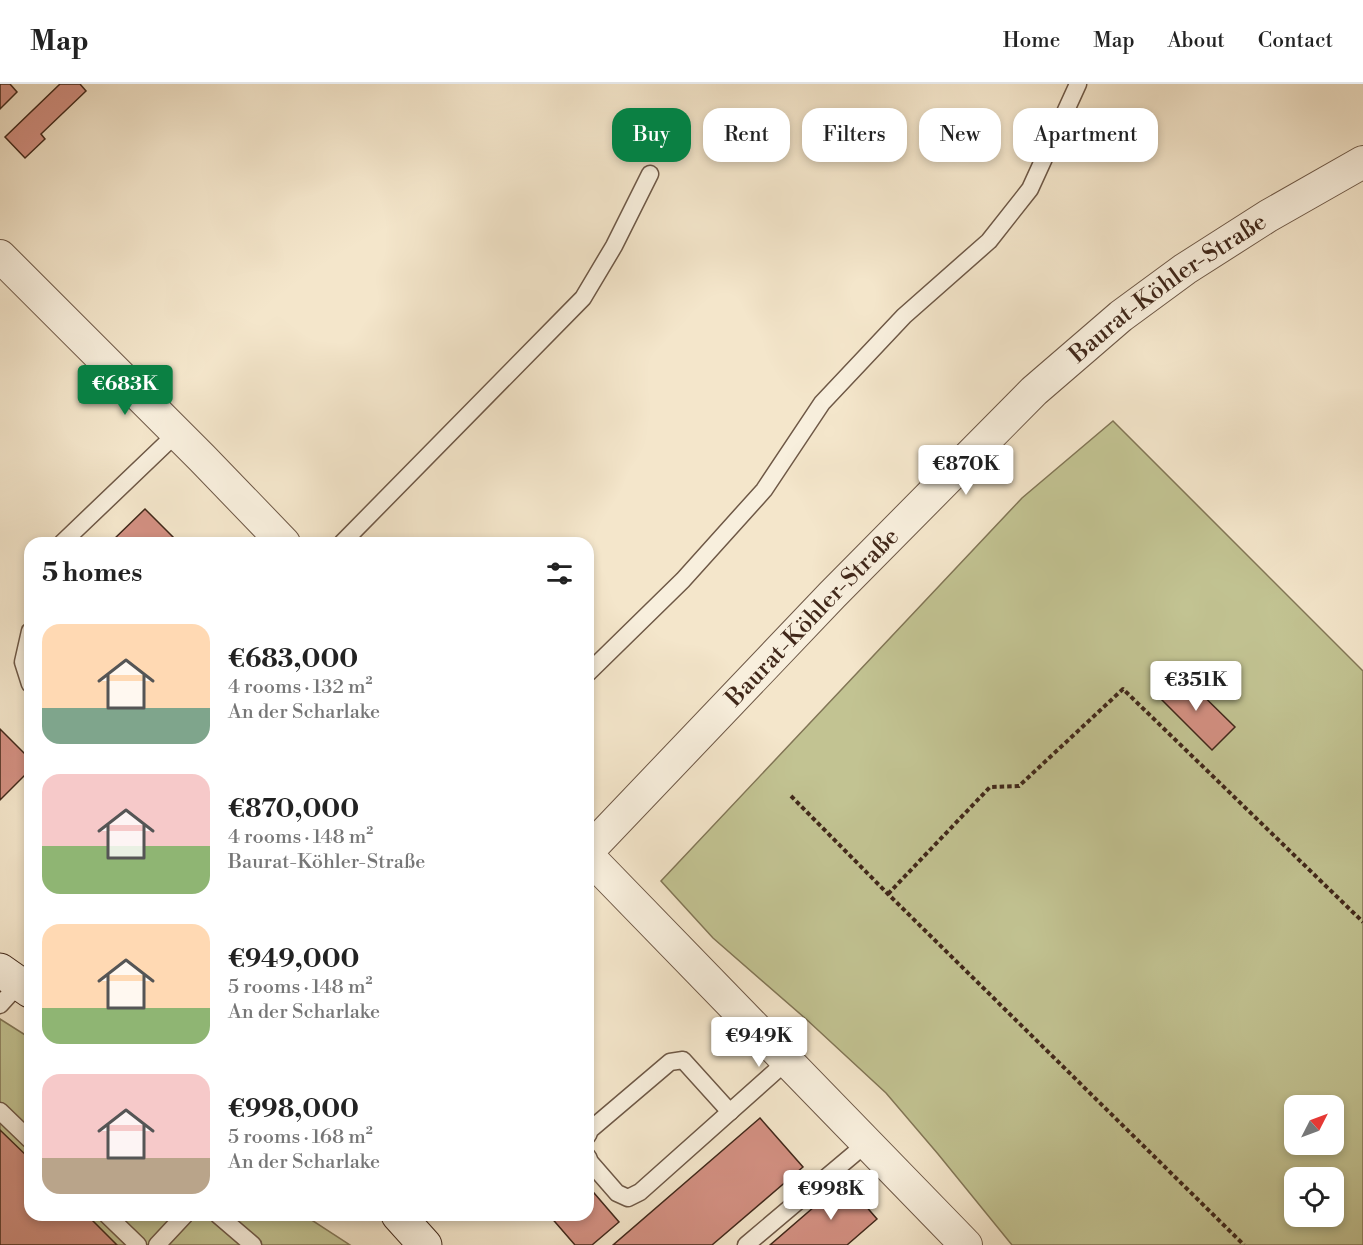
<!DOCTYPE html>
<meta charset="utf-8">
<style>
:root{--surface:#fff;--page:#f6f6f6;--text:#222;--muted:#767676;--line:#e0e0e0;--accent:#0b8043}
body{margin:0;font-family:"Libre Bodoni",serif;background:var(--page);color:var(--text);height:100vh;display:flex;flex-direction:column;font-size:22px;white-space:nowrap}
*{box-sizing:border-box;margin:0}
p{font-size:20px;color:var(--muted)}
.icon{flex:none;width:33px;height:33px;fill:none;stroke:currentColor;stroke-width:2;stroke-linecap:round;stroke-linejoin:round}
.map{position:relative;flex:1;overflow:hidden}
.sheet{position:absolute;left:24px;top:453px;width:570px;height:684px;display:flex;flex-direction:column;background:var(--surface);border-radius:18px;box-shadow:0 3px 9px #0003}
.sheet>*{flex:none}
.guide{position:absolute;left:612px;top:24px;width:570px;height:54px;display:flex;gap:12px}
.needle{width:39px;rotate:48deg}
.fabs{position:absolute;left:1284px;top:1011px;display:grid;gap:12px}
.fabs a{display:grid;place-items:center;width:60px;height:60px;border-radius:12px;background:var(--surface);box-shadow:0 3px 9px #0003;font-size:30px}
.price{position:absolute;translate:-50% -51px;padding:0 14px;border-radius:6px;background:#fff;color:#222;font-size:20px;line-height:39px;filter:drop-shadow(0 2px 3px #0008)}
.price::after{content:'';position:absolute;left:50%;top:36px;width:18px;height:14px;margin-left:-9px;background:inherit;clip-path:polygon(0 0,100% 0,50% 100%)}
.price.active{background:var(--accent);color:#fff}
ul{padding:0;list-style:none}
li{display:flex;align-items:center;gap:18px;height:150px;padding:0 18px}
li span{display:grid;place-items:center;flex:none;width:168px;height:120px;border-radius:18px;color:#555}
li>.icon{margin-inline-start:auto}
span .icon{width:72px;height:72px;fill:#fffc;stroke-width:1}
li b{font-size:26px}
h2{display:flex;justify-content:space-between;align-items:center;height:72px;padding:0 18px;font-size:26px}
.pill{padding:0 21px;border-radius:18px;background:var(--surface);box-shadow:0 3px 9px #0003;font-size:21px;line-height:54px}
.pill.active{background:var(--accent);color:#fff}
header{display:flex;align-items:center;gap:36px;box-sizing:border-box;height:84px;padding:0 30px;background:var(--surface);border-bottom:2px solid var(--line)}
header strong{font-size:28px}
nav{display:flex;gap:33px;margin-inline-start:auto;font-size:21px}
.map>svg:first-child{display:block}
.green{fill:#c2c392;stroke:#827656;stroke-width:1.5;fill-rule:evenodd}
.building{fill:#d39082;stroke:#41281a;stroke-width:1.5}
.lines{fill:none;stroke-linecap:round;stroke-linejoin:round}
.lane-casing{stroke:#6e5846;stroke-width:19}
.street-casing{stroke:#6e5846;stroke-width:34}
.secondary-casing{stroke:#41281a;stroke-width:35}
.path{stroke:#41281a;stroke-width:4;stroke-dasharray:4.5 3;stroke-linecap:butt}
.lane{stroke:#f8efdd;stroke-width:16}
.street{stroke:#f8efdd;stroke-width:32}
.secondary{stroke:#f8efdd;stroke-width:33}
.labels{text-anchor:middle;stroke-width:4.5;stroke-linejoin:round;paint-order:stroke}
.street-label{font-size:24px;fill:#41281a;stroke:#f8efdd}
</style>
<header>
<strong>Map</strong>
<nav><a>Home</a><a>Map</a><a>About</a><a>Contact</a></nav>
</header>
<div class="map">
<svg width="1363" height="1161" viewBox="0 0 1363 1161">
<rect width="100%" height="100%" fill="#f4e6cb"/>
<filter id="stains"><feTurbulence type="fractalNoise" baseFrequency=".00333" numOctaves="4"/><feColorMatrix values="0 0 0 0 .2 0 0 0 0 .09 0 0 0 0 .02 0 0 0 .5 -.17"/></filter>
<radialGradient id="worn" r=".72"><stop offset=".6" stop-color="#630" stop-opacity="0"/><stop offset="1" stop-color="#630" stop-opacity=".3"/></radialGradient>
<!-- green -->
<g class="green">
<path d="M 1113,337 L 1363,587 L 1363,1161 L 1012,1161 L 938,1070 L 886,1009 L 806,935 L 713,854 L 661,797 L 1022,414 ZM 1294,1022 L 1334,1022 L 1334,1060 L 1294,1060 ZM 1294,1094 L 1334,1094 L 1334,1132 L 1294,1132 Z"/>
<polygon points="0,935 30,954 30,1131 304,1131 350,1161 0,1161"/>
</g>
<!-- building -->
<g class="building">
<polygon points="0,0 10,0 17,8 0,25"/>
<polygon points="60,0 80,0 86,7 41,50 45,55 25,74 5,53"/>
<polygon points="145,425 179,459 110,459"/>
<polygon points="1180,589 1235,643 1212,666 1158,612"/>
<polygon points="0,645 30,675 30,686 0,716"/>
<polygon points="760,1034 803,1083 712,1161 613,1161"/>
<polygon points="0,1046 30,1075 30,1131 87,1131 117,1161 0,1161"/>
<polygon points="844,1097 877,1135 847,1161 770,1161"/>
<polygon points="588,1102 619,1138 592,1161 575,1161 549,1131 588,1131"/>
</g>
<g class="lines">
<defs>
<g id="lane">
<polyline points="62,459 177,349"/>
<polyline points="342,459 583,214 614,162 650,90"/>
<polyline points="30,547 23,578 30,600"/>
<polyline points="588,589 683,496 764,406 822,319 904,232 989,157 1030,105 1078,0"/>
<polyline points="0,921 19,900"/>
<polyline points="0,1027 30,1056"/>
<polyline points="588,1051 590,1046 670,978 683,976 730,1028"/>
<polyline points="588,1073 590,1078 617,1109 628,1114 640,1108 787,977"/>
<polyline points="107,1131 138,1161"/>
<polyline points="218,1131 253,1161"/>
<polyline points="157,1161 185,1131"/>
<polyline points="746,1161 867,1059"/>
</g>
<g id="street">
<polyline points="0,172 202,374 284,459"/>
<path id="s1" d="M 588,767 L 832,511 L 1034,307 L 1121,232 L 1185,185 L 1268,132 L 1363,78"/>
<polyline points="588,772 966,1161"/>
</g>
<g id="secondary">
<polyline points="0,886 30,907"/>
<polyline points="398,1131 425,1161"/>
</g>
</defs>
<!-- lane casing -->
<use href="#lane" class="lane-casing"/>
<!-- street casing -->
<use href="#street" class="street-casing"/>
<!-- secondary casing -->
<use href="#secondary" class="secondary-casing"/>
<!-- path -->
<g class="path">
<polyline points="791,712 888,810 1244,1161"/>
<polyline points="888,810 990,703 1019,702 1123,605 1363,838"/>
</g>
<!-- lane -->
<use href="#lane" class="lane"/>
<!-- street -->
<use href="#street" class="street"/>
<!-- secondary -->
<use href="#secondary" class="secondary"/>
</g>
<g class="labels">
<!-- street labels -->
<g class="street-label">
<text dy="8" stroke="none"><textPath href="#s1" startOffset="810">Baurat-Köhler-Straße</textPath></text>
<text dy="8" stroke="none"><textPath href="#s1" startOffset="324">Baurat-Köhler-Straße</textPath></text>
</g>
</g>
<rect width="100%" height="100%" filter="url(#stains)"/>
<rect width="100%" height="100%" fill="url(#worn)"/>
</svg>
<div class="fabs">
<a><svg class="needle" viewBox="-14 -14 28 28"><path d="M0-13l5 13h-10z" fill="#e53935"/><path d="M0 13l5-13h-10z" fill="#767676"/></svg></a>
<a><svg class="icon" aria-label="locate" viewBox="0 0 24 24"><circle cx="12" cy="12" r="6"/><path d="M12 2v4M12 18v4M2 12h4M18 12h4"/></svg></a>
</div>
<b class="price active" style="left:125px;top:332px">€683K</b>
<b class="price" style="left:966px;top:412px">€870K</b>
<b class="price" style="left:1196px;top:628px">€351K</b>
<b class="price" style="left:759px;top:984px">€949K</b>
<b class="price" style="left:831px;top:1137px">€998K</b>
<div class="guide">
<a class="pill active">Buy</a>
<a class="pill">Rent</a>
<a class="pill">Filters</a>
<a class="pill">New</a>
<a class="pill">Apartment</a>
</div>
<section class="sheet">
<h2>5 homes<svg class="icon" aria-label="filters" viewBox="0 0 24 24"><path d="M4 7h16M4 17h16"/><circle cx="9" cy="7" r="2"/><circle cx="15" cy="17" r="2"/></svg></h2>
<ul>
<li><span style="background:linear-gradient(#ffd9b3 70%,#7fa58c 0)"><svg class="icon" aria-label="home" viewBox="0 0 24 24"><path d="M3 11l9-7 9 7M6 9v11h12V9"/></svg></span><div><b>€683,000</b><p>4 rooms · 132 m²</p><p>An der Scharlake</p></div></li>
<li><span style="background:linear-gradient(#f6c9c9 60%,#8fb573 0)"><svg class="icon" aria-label="home" viewBox="0 0 24 24"><path d="M3 11l9-7 9 7M6 9v11h12V9"/></svg></span><div><b>€870,000</b><p>4 rooms · 148 m²</p><p>Baurat-Köhler-Straße</p></div></li>
<li><span style="background:linear-gradient(#ffd9b3 70%,#8fb573 0)"><svg class="icon" aria-label="home" viewBox="0 0 24 24"><path d="M3 11l9-7 9 7M6 9v11h12V9"/></svg></span><div><b>€949,000</b><p>5 rooms · 148 m²</p><p>An der Scharlake</p></div></li>
<li><span style="background:linear-gradient(#f6c9c9 70%,#b9a48a 0)"><svg class="icon" aria-label="home" viewBox="0 0 24 24"><path d="M3 11l9-7 9 7M6 9v11h12V9"/></svg></span><div><b>€998,000</b><p>5 rooms · 168 m²</p><p>An der Scharlake</p></div></li>
</ul>
</section>
</div>
